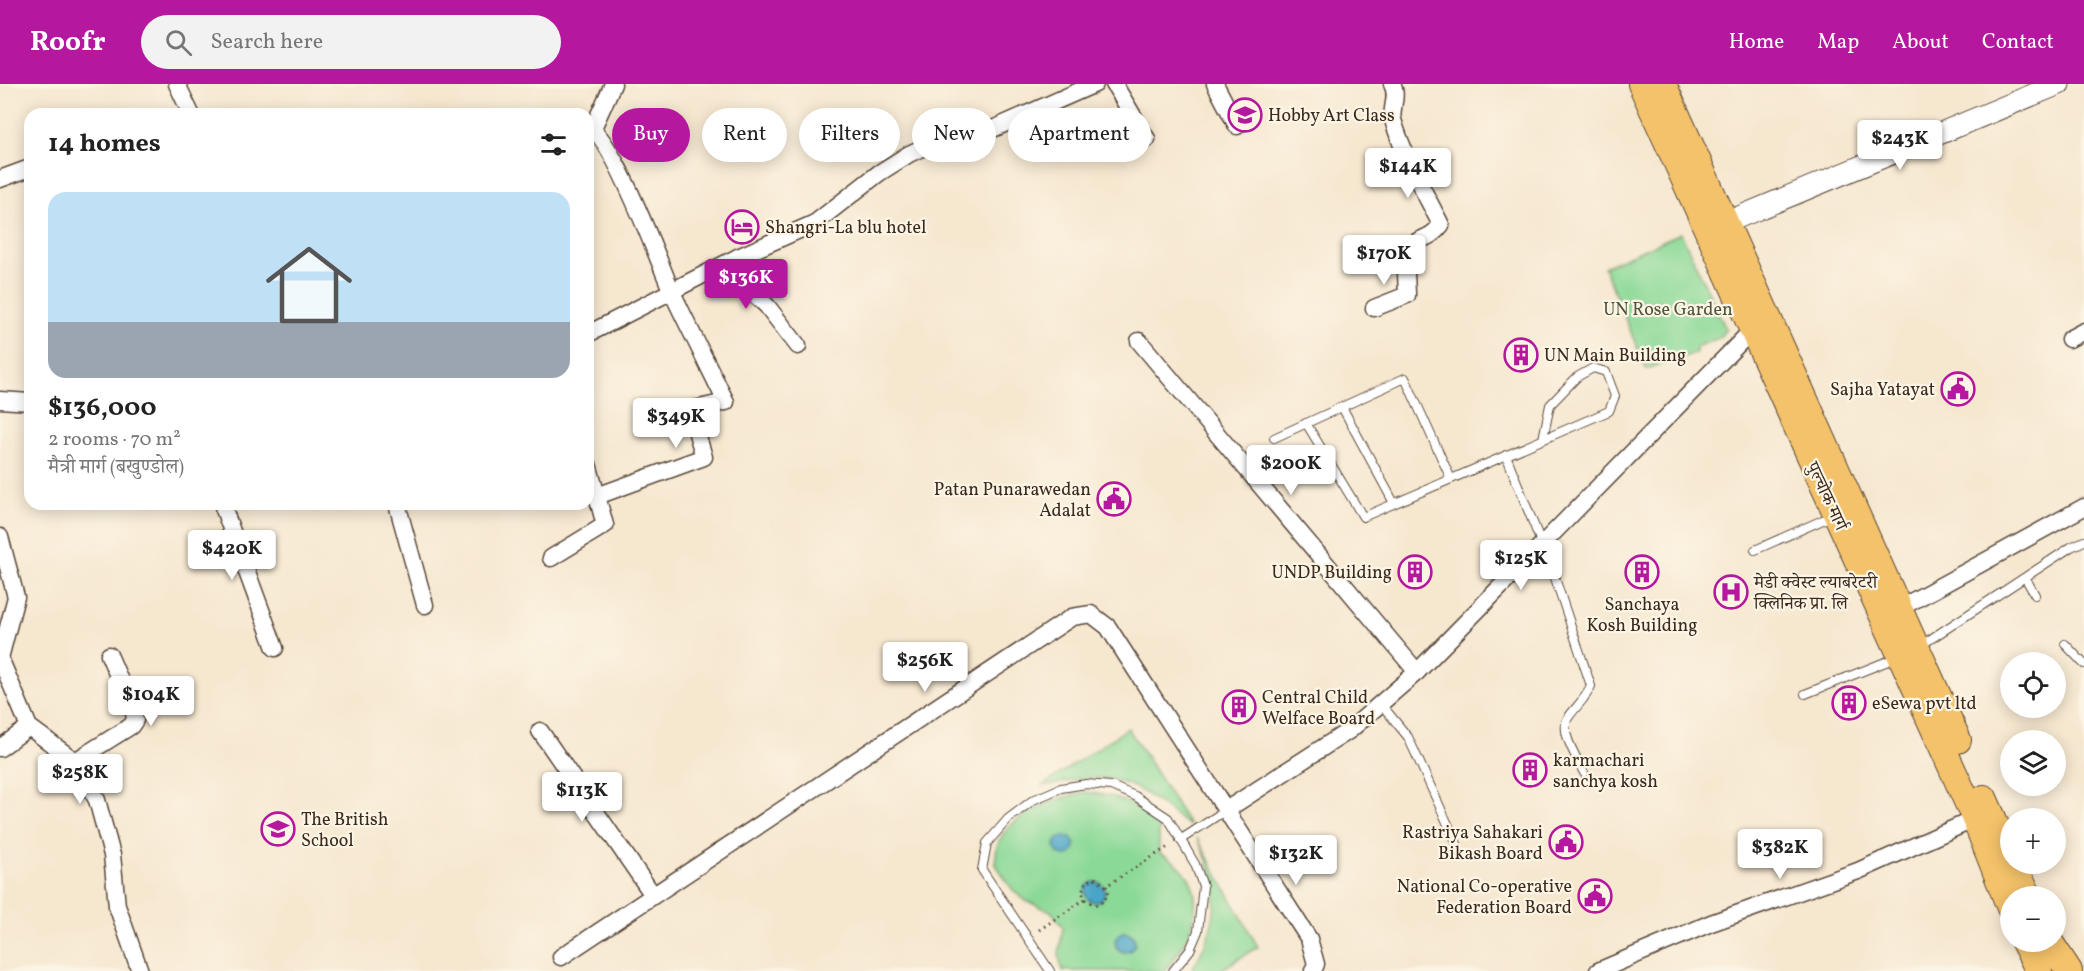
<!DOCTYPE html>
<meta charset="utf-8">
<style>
:root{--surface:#fff;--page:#f2f2f2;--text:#222;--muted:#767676;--line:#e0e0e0;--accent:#b5179e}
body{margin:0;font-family:Vollkorn,"Noto Serif Devanagari",serif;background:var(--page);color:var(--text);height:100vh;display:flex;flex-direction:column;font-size:22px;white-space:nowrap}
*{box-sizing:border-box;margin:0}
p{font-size:20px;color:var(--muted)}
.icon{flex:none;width:33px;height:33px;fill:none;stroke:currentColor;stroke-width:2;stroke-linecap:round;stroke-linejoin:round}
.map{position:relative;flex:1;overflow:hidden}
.details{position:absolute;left:24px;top:24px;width:570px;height:402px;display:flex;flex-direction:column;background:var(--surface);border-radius:18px;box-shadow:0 3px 15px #0003}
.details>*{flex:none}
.guide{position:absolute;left:612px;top:24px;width:570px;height:54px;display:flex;gap:12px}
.buttons{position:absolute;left:2000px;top:568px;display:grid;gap:12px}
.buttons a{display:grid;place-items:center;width:66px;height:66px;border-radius:50%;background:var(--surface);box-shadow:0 3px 15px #0003;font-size:30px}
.price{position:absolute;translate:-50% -51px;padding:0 14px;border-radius:6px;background:#fff;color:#222;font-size:20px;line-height:39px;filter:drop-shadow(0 2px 3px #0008)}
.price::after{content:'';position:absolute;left:50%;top:36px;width:18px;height:14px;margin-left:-9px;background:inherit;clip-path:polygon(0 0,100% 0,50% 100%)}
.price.current{background:var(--accent);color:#fff}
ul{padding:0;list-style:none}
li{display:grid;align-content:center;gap:12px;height:318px;padding:0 24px}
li+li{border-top:2px solid var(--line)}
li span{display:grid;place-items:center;height:186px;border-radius:18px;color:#555}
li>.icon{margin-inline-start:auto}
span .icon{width:108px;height:108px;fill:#fffc;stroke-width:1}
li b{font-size:26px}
h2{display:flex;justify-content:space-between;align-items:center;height:72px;padding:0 24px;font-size:26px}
.tag{padding:0 21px;border-radius:27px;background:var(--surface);box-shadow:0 3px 15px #0003;font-size:21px;line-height:54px}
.tag.current{background:var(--accent);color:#fff}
header{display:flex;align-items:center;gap:36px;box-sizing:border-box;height:84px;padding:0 30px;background:var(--accent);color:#fff}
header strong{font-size:28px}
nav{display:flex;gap:33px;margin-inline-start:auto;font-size:21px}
.search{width:420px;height:54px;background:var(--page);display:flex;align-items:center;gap:15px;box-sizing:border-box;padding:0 21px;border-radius:33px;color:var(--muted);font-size:22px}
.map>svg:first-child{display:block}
.green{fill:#8bd997;stroke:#63825a;stroke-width:1.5}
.water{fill:#4aa5c8;stroke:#426873;stroke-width:1.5}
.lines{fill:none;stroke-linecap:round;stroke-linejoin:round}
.service-casing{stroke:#574639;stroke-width:10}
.minor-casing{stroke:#574639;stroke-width:19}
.tertiary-casing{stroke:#574639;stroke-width:23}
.primary-casing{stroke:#574639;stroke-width:28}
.path{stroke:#574639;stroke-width:3;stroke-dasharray:1.5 4.5;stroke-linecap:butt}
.service{stroke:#fff;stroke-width:8}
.minor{stroke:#fff;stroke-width:16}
.tertiary{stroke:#fff;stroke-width:21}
.primary{stroke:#f4c26a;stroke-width:26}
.labels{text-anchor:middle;stroke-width:4.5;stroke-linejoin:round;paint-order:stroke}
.poi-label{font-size:18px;fill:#3b2a1e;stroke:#fcf5e5;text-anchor:start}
.park-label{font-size:18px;fill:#4f563c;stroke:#fcf5e5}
.street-label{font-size:18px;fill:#3b2a1e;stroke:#fcf5e5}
</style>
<header>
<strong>Roofr</strong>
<div class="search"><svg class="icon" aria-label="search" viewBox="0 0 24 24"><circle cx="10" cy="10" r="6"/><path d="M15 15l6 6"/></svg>Search here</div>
<nav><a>Home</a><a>Map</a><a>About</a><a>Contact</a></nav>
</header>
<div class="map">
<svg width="2084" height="887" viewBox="0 0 2084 887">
<rect width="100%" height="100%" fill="#fcf5e5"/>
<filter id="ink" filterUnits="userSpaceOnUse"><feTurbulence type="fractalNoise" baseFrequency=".0167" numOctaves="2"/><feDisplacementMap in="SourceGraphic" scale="12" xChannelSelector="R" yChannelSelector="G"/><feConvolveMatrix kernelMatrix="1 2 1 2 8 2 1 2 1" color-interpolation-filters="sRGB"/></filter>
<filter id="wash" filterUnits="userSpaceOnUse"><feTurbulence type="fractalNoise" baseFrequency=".008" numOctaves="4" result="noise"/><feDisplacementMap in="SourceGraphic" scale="24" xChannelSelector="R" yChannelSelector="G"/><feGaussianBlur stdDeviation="1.35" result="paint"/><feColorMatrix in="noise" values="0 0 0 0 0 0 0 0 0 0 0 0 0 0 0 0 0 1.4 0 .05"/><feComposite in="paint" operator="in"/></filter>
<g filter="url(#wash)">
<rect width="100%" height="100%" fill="#f6e7cf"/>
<!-- green -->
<g class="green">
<polygon points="1681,149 1726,245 1719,254 1696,263 1696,269 1646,285 1604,183"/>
<path d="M 1128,644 L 1190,742 C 1154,718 1136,692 1088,694 C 1072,695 1058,701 1042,702 Z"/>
<path d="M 1086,708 C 1114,711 1140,720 1159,741 L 1159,769 C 1215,795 1198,850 1164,887 L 1062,887 L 1059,870 L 1063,843 L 1051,827 L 1026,817 L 1012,805 L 995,779 C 996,773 996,765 998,760 C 1009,730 1059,713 1086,708 Z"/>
<path d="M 1197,754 L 1258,863 L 1219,887 L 1191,887 C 1220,840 1223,803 1197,754 Z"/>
</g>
<!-- water -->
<g class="water">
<circle cx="1065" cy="762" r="10"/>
<circle cx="1095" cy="808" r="10"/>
<circle cx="1125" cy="858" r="10"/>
</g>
</g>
<g filter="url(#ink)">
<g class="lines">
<defs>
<g id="service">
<polyline points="1342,323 1394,419"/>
<polyline points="1306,339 1363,433 1609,327 1615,312 1606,288 1593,284 1577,293 1550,321 1543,355"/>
<polyline points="1274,354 1405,294 1451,395"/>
<path d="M 1506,371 L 1554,491 L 1591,602 C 1586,615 1575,623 1568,634 C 1559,648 1578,675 1584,689"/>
<polyline points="1755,466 1834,431"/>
<polyline points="2026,495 2035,511"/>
<polyline points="2065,560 2084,580"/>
<polyline points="1920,562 2071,463 2084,457"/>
<polyline points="1805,610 1898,573"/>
<polyline points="1381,620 1408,653 1457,760"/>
<polyline points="1180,756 1226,726"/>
<polyline points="1050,887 982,786 987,759 1008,735 1033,716 1061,704 1086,700 1111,702 1135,712 1168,734 1195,780 1203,802 1198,847 1190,866 1173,887"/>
</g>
<g id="minor">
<polyline points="177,0 191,30"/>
<polyline points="1114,0 1147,55"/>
<polyline points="1215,0 1237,42"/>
<polyline points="593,44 613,0"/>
<polyline points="0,95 30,84"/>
<polyline points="738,173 740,197 767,222 798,262"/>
<path d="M 1374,224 L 1407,211 C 1407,195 1401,166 1418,157 C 1429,152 1433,151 1441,141 C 1424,107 1404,73 1393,36 C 1390,24 1399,13 1392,0"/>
<polyline points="588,250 738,173 815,139 879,89 909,70 937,57 986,48 1095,0"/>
<polyline points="2069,255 2084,247"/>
<polyline points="1139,257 1417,588"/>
<polyline points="0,316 30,318"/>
<polyline points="588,380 597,412"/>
<polyline points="222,420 275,564"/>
<polyline points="397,420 425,521"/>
<polyline points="0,453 16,513 0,574"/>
<path d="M 551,474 L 605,441 L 597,412 L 704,373 L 690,326 L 726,318 C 708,281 689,244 671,206 C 660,180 611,48 588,44"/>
<polyline points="1900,524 2084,423"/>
<polyline points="0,574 29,643 75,677 97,716 112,771 117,822 140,887"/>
<polyline points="540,647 653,811"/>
<polyline points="0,664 29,643"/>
<polyline points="75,677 131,642 135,636 134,629 109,571"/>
<polyline points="1226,726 1350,646 1417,588 1759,239"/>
<polyline points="561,873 1072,533 1091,530 1108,543 1309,855 1316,880 1313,887"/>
<polyline points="1598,887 1711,839 1858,787 1975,735"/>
</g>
<polyline id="tertiary" points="1727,138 2059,0"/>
<g id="primary">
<polyline points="1641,0 1975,735 2010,824"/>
<polyline points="1663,0 1958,656"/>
<polyline points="1984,714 2010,772"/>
<polyline points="2014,780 2029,813"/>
<polyline points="2024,858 2039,887"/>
<polyline points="2050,858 2069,887"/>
</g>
</defs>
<!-- service casing -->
<use href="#service" class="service-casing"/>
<!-- minor casing -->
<use href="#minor" class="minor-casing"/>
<!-- tertiary casing -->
<use href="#tertiary" class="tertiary-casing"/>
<!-- primary casing -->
<use href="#primary" class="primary-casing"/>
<!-- path -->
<g class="path">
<polyline points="1106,802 1095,794 1086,798 1082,807 1085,815 1095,821 1104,817 1108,808 1106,802 1168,763"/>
<polyline points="1039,846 1085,815"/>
</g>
<!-- service -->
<use href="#service" class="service"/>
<!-- minor -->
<use href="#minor" class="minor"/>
<!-- tertiary -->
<use href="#tertiary" class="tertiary"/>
<!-- primary -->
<use href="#primary" class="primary"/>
</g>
</g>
<!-- icons -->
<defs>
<symbol id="school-ring" viewBox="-11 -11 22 22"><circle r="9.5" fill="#fcf5e5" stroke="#b5179e" stroke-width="1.5"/><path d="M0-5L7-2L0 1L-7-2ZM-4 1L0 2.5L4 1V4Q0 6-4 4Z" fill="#b5179e"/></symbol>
<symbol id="hotel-ring" viewBox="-11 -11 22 22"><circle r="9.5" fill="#fcf5e5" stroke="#b5179e" stroke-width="1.5"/><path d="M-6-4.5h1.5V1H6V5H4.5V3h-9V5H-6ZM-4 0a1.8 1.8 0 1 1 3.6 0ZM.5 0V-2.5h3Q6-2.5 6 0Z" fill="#b5179e"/></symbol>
<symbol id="building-ring" viewBox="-11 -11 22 22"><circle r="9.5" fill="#fcf5e5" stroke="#b5179e" stroke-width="1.5"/><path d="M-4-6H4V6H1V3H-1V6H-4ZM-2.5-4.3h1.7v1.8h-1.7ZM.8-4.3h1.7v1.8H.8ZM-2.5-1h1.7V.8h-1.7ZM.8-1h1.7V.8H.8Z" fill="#b5179e"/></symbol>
<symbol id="civic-ring" viewBox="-11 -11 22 22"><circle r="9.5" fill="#fcf5e5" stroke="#b5179e" stroke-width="1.5"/><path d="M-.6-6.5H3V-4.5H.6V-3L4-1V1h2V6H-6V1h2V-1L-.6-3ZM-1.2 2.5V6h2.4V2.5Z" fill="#b5179e"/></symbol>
<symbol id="hospital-ring" viewBox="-11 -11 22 22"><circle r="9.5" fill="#fcf5e5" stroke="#b5179e" stroke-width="1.5"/><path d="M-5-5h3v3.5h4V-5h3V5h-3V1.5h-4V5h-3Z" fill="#b5179e"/></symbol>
</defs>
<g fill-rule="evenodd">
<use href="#school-ring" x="1226" y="12" width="38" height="38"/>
<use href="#hotel-ring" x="723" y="124" width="38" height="38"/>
<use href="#building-ring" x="1502" y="252" width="38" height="38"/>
<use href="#civic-ring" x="1939" y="286" width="38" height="38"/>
<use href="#civic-ring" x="1095" y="396" width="38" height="38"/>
<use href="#building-ring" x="1396" y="469" width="38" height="38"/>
<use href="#building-ring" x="1623" y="469" width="38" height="38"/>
<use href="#hospital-ring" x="1712" y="489" width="38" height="38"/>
<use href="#building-ring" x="1830" y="600" width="38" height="38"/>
<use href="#building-ring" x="1220" y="604" width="38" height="38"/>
<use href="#building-ring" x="1511" y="667" width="38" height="38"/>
<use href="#school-ring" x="259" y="726" width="38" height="38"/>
<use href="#civic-ring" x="1547" y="739" width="38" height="38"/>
<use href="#civic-ring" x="1576" y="793" width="38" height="38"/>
</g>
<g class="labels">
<!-- poi labels -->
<g class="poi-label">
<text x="1268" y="37">Hobby Art Class</text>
<text x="765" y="149">Shangri-La blu hotel</text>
<text x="1544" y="277">UN Main Building</text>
<text x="1935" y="311" text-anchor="end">Sajha Yatayat</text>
<text x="1091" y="411" text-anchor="end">Patan Punarawedan<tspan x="1091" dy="21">Adalat</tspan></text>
<text x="1392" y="494" text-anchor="end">UNDP Building</text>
<text x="1754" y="504">मेडी क्वेस्ट ल्याबरेटरी<tspan x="1754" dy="21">क्लिनिक प्रा. लि</tspan></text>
<text x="1642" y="526" text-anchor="middle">Sanchaya<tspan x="1642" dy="21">Kosh Building</tspan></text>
<text x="1262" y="619">Central Child<tspan x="1262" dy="21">Welface Board</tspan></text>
<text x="1872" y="625">eSewa pvt ltd</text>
<text x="1553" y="682">karmachari<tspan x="1553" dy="21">sanchya kosh</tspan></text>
<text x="301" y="741">The British<tspan x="301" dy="21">School</tspan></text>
<text x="1543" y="754" text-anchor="end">Rastriya Sahakari<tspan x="1543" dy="21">Bikash Board</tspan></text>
<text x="1572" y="808" text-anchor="end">National Co-operative<tspan x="1572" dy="21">Federation Board</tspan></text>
</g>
<!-- park labels -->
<g class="park-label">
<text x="1668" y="231">UN Rose Garden</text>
</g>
<!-- street labels -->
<g class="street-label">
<text transform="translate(1827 412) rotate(65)" y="6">पुल्चोक मार्ग</text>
</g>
</g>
</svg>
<div class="buttons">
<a><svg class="icon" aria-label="locate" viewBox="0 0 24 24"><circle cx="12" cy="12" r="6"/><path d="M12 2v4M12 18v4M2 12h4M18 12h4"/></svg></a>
<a><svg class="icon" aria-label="layers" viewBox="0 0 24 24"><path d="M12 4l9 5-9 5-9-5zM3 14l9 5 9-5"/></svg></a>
<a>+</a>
<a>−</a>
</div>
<b class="price" style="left:1900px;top:87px">$243K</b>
<b class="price" style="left:1408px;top:115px">$144K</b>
<b class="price" style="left:1384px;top:202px">$170K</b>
<b class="price current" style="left:746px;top:226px">$136K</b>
<b class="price" style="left:676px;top:365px">$349K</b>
<b class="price" style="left:1291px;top:412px">$200K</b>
<b class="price" style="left:232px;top:497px">$420K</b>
<b class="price" style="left:1521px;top:507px">$125K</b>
<b class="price" style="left:925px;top:609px">$256K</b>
<b class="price" style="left:151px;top:643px">$104K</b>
<b class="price" style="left:80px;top:721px">$258K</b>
<b class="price" style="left:582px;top:739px">$113K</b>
<b class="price" style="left:1780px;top:796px">$382K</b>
<b class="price" style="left:1296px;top:802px">$132K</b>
<div class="guide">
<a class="tag current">Buy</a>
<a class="tag">Rent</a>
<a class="tag">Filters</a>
<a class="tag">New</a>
<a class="tag">Apartment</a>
</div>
<section class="details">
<h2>14 homes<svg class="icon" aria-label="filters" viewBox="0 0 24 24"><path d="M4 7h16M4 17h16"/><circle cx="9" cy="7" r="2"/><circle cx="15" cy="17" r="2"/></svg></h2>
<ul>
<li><span style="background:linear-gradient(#bfe0f5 70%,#9aa5b1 0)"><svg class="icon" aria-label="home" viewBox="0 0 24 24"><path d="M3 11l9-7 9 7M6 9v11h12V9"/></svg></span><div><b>$136,000</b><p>2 rooms · 70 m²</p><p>मैत्री मार्ग (बखुण्डोल)</p></div></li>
</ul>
</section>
</div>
